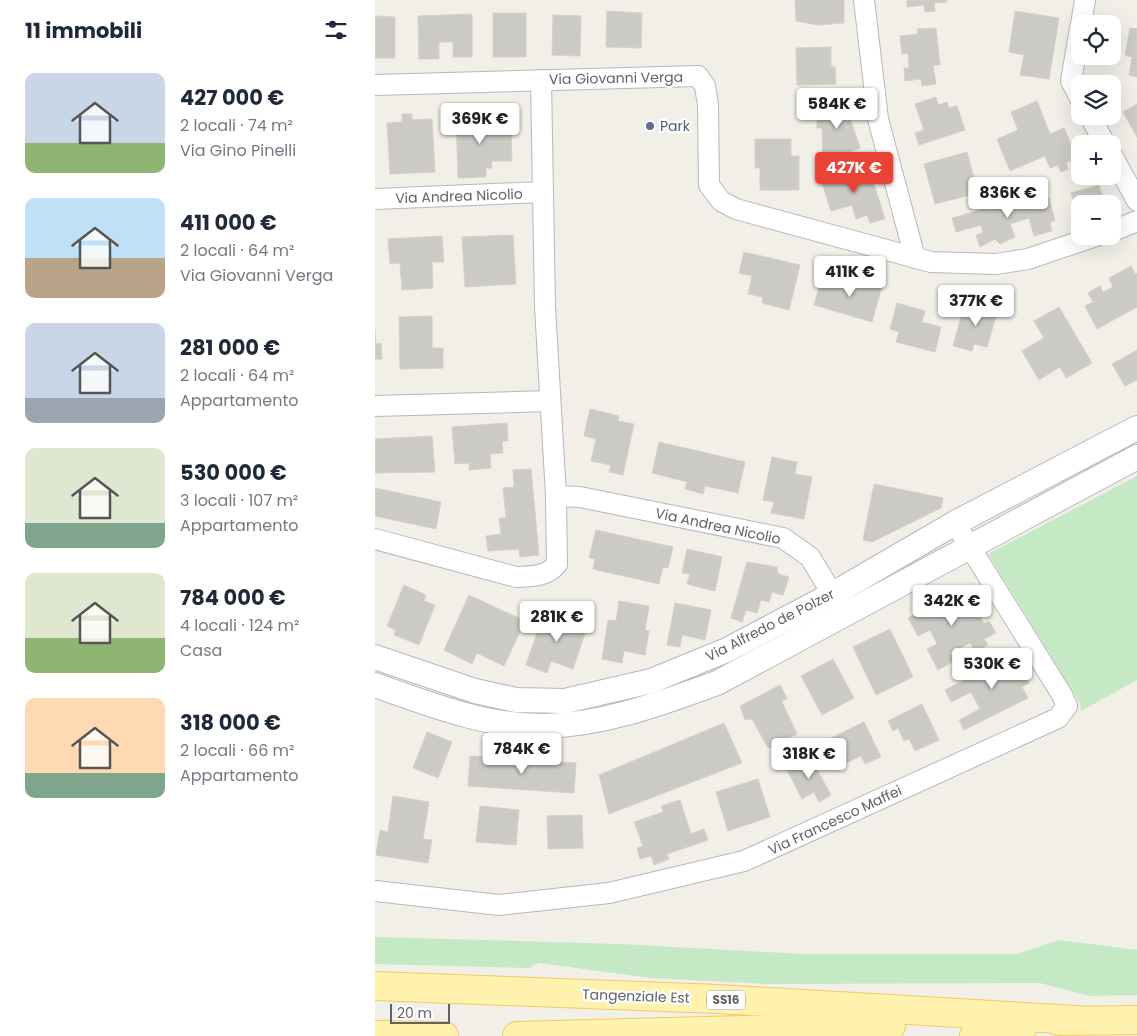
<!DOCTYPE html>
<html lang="it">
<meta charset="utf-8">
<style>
:root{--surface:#fff;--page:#f6f6f7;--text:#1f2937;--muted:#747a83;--accent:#ea4335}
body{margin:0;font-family:Poppins,sans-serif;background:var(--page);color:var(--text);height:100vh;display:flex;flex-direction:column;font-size:19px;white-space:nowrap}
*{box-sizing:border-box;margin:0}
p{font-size:16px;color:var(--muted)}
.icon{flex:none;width:28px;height:28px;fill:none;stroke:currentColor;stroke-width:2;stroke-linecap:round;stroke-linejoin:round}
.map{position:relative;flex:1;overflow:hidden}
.panel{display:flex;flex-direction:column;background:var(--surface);width:375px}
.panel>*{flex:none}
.tools{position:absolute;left:696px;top:15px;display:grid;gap:10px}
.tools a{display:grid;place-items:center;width:50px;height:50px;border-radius:10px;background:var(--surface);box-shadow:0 5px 20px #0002;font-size:25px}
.scale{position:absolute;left:15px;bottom:12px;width:60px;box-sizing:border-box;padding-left:5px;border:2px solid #5f6368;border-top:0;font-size:14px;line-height:18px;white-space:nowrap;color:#5f6368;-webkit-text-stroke:4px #fff;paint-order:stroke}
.price{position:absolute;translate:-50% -42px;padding:0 11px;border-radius:5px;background:#fff;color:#222;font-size:16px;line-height:32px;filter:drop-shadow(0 1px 2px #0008)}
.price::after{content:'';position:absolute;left:50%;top:30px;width:15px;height:11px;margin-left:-8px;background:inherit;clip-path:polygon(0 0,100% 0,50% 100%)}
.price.active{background:var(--accent);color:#fff}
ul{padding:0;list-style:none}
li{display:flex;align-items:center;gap:15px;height:125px;padding:0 25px}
li span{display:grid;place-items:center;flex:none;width:140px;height:100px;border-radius:10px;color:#555}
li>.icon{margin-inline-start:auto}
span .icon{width:60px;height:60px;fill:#fffc;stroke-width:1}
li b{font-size:21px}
h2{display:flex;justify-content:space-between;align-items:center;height:60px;padding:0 25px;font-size:21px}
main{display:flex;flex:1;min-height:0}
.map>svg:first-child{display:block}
.green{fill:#c5e8c5}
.building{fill:#cccac5;stroke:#d6d1c6}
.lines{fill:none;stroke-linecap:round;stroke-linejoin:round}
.minor-casing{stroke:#b5b8bc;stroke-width:22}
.tertiary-casing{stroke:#b5b8bc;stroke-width:26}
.primary-casing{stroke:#f2c960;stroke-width:30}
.minor{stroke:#fff;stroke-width:20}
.tertiary{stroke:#fff;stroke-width:24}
.primary{stroke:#fff2af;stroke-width:28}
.service-dot{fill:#5c6f8a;stroke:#fff;stroke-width:2}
.labels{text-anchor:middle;stroke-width:4.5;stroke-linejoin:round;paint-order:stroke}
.shield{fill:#fff;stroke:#8f9295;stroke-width:1}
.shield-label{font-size:12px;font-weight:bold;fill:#5f6368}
.street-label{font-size:14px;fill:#5f6368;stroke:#fff}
.service-label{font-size:14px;fill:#4e5e75;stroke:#fff;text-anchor:start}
</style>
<main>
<section class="panel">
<h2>11 immobili<svg class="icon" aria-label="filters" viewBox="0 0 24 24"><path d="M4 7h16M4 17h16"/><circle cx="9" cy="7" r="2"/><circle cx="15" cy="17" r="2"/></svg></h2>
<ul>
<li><span style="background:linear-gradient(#c9d6e8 70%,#8fb573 0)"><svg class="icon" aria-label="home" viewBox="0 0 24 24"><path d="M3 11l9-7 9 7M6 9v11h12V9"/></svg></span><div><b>427 000 €</b><p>2 locali · 74 m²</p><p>Via Gino Pinelli</p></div></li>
<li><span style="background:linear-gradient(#bfe0f5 60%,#b9a48a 0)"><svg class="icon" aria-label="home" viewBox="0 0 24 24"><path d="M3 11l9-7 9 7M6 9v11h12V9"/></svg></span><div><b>411 000 €</b><p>2 locali · 64 m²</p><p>Via Giovanni Verga</p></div></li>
<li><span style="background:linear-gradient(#c9d6e8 75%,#9aa5b1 0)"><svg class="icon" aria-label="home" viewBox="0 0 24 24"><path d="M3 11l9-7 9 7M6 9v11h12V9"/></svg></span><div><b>281 000 €</b><p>2 locali · 64 m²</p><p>Appartamento</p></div></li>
<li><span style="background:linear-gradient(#dfe7d0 75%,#7fa58c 0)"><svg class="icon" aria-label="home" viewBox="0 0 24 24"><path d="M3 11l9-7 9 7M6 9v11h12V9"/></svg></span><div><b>530 000 €</b><p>3 locali · 107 m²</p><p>Appartamento</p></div></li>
<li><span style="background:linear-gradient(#dfe7d0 65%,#8fb573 0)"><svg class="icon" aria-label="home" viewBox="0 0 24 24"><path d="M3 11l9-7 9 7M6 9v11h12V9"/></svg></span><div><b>784 000 €</b><p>4 locali · 124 m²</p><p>Casa</p></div></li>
<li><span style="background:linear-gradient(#ffd9b3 75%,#7fa58c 0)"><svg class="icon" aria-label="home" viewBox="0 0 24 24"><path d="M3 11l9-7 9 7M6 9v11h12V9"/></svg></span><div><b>318 000 €</b><p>2 locali · 66 m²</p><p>Appartamento</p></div></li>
</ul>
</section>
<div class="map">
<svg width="762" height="1036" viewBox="0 0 762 1036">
<rect width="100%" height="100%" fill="#f1efe8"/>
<!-- green -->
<g class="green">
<polygon points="762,476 762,680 706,711 705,703 613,554"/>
<polygon points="0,937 245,944 427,954 642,954 684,940 762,950 762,995 715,996 665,983 392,984 276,978 164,963 153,968 0,964"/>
</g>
<!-- building -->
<g class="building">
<polygon points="420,0 469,0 469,23 443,25 421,21"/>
<polygon points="532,0 572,0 572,2 559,3 560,11 550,12 549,5 532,7"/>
<polygon points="232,11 267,13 266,48 231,47"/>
<polygon points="640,11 684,18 674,79 645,75 649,55 634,52"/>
<rect x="118" y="13" width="33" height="44"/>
<polygon points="97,14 97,57 78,57 78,42 64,42 64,59 44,59 43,16"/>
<polygon points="178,15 206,16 205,56 177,55"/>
<polygon points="0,16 20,17 20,58 0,58"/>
<polygon points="561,28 565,65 558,65 561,84 547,86 546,79 530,81 529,68 534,68 533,53 527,54 525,36 543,34 542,29"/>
<polygon points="755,28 762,29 762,77 754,75 757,57 750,55"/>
<polygon points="456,47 456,67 460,67 461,84 422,85 421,48"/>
<polygon points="561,97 563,105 572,102 574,108 582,106 590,130 544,145 540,133 549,130 540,104"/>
<polygon points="662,101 675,134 689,128 696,144 700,143 705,155 691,163 693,169 686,172 683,165 675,168 670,156 635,171 622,139 643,130 636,112"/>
<polygon points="762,104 762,137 748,112"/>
<polygon points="476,106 476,121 485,148 463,156 448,155 447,128 442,128 442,107"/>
<polygon points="27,114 37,114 37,120 57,119 60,172 15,174 12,123 27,122"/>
<polygon points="110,114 110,121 118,121 118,128 136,128 137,161 116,161 117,168 111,168 111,177 83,178 81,115"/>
<polygon points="380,139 416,139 416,156 424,156 424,190 385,190 385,168 380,168"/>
<polygon points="592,152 603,193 560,204 549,164"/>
<polygon points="493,165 510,219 495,223 492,215 481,219 477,205 456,211 446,180"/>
<polygon points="724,185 730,204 705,204 705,221 696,193"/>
<polygon points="666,193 668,200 674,198 680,221 675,222 677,231 659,236 654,218 635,224 640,237 625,244 620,239 605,247 601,235 608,233 606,225 581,232 577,218"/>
<polygon points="138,235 141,284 90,287 87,237"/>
<polygon points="67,236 69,262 57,262 58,288 27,290 25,263 15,264 13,239"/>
<polygon points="369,252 425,265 414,310 387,303 388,297 373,294 377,276 364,273"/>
<polygon points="756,266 760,274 762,273 762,307 722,329 710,306 718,302 713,293 725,286 728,292 738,287 734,278"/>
<polygon points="480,278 507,286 497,322 439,305 446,280 478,286"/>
<polygon points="611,302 624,306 612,347 599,344 597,351 578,346 589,306 608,311"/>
<polygon points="522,303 550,311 547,322 566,327 560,352 521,342 524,332 515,329"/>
<polygon points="684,307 717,363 691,378 685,367 664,380 647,351 669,338 659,321"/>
<polygon points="57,316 57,348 68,348 68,368 25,369 24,317"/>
<polygon points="0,329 1,344 6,343 7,359 0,359"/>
<polygon points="762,350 762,380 750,386 737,364"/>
<polygon points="215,409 244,416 243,421 259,424 248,475 234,472 236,465 216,461 221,439 209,436"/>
<polygon points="132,423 133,441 127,441 128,453 115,454 116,468 94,470 94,463 80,464 77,427"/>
<polygon points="57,436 60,472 0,473 0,439"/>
<polygon points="284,442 370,462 363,493 330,486 328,494 310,489 312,482 277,473"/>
<polygon points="397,457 422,462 420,474 437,477 429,519 396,513 399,502 388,500"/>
<polygon points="156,469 164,555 145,557 144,549 113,551 111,536 126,534 124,518 131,518 128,488 139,487 138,470"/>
<polygon points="499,484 568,498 566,508 497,542 488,540"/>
<polygon points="0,488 66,502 61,529 0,516"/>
<polygon points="221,530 298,547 293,568 288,567 284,584 218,569 220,559 214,558"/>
<polygon points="312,549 347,557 340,591 312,584 315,574 307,573"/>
<polygon points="372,562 402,567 403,574 414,577 408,595 397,592 394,602 386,600 382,613 371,610 367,622 356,618"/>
<polygon points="29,585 51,595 49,601 60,605 44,645 19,635 21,630 12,626"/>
<polygon points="590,587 609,624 614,621 621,633 609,639 613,645 600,652 595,643 575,653 579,661 563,670 552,649 562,644 555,630 543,636 533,618"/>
<polygon points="94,595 150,621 129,666 102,653 97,664 69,650"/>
<polygon points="244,601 274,606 270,630 274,631 270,655 249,651 247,663 227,659 233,620 241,621"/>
<polygon points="300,603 336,610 330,640 307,635 305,647 292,645"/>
<polygon points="196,614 214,621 198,669 176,661 172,673 151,665 168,616 192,625"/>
<polygon points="515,629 538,677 501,695 478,647"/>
<polygon points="640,655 654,683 647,687 653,698 589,730 584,720 605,709 596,692 576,702 570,690"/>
<polygon points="458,659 479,698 447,715 426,676"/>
<polygon points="405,685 412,698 407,702 422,734 393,748 377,719 370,720 365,706"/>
<polygon points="547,704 564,740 540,751 534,739 529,741 523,728 518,731 513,721"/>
<polygon points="489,722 506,757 490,764 486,756 467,765 454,739"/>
<polygon points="349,723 367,763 234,814 224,775"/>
<polygon points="52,732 77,742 63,778 38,768"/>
<polygon points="95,756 201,763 199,793 93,786"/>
<polygon points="435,757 456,795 444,802 439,792 427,799 412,770"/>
<polygon points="383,779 395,817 353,831 341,792"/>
<polygon points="18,796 54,802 48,839 57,840 53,863 1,855 5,830 13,832"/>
<polygon points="305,800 316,834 329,829 333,840 292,854 294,859 279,865 276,856 265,859 262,848 268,846 259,822 288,812 286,806"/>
<polygon points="105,806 144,810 141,845 101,842"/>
<polygon points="207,815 208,848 173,849 172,816"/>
</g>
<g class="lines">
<defs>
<g id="minor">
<polyline points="489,0 503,119 540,258"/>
<polyline points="706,24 710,0"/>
<polyline points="705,28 696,81 705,98"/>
<polyline points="0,85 323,76 330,86 333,105 334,185 346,201 361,209 556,262 621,264 653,259 721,236"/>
<polyline points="715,116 730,144"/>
<polyline points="738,157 762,201"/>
<polyline points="0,199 168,192"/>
<polyline points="738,231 762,221"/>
<polyline points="0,406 175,401"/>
<polyline points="181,496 205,497 408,538 435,557 465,607"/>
<path d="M 0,539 L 141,577 C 156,576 172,577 182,564 L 181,496 L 170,307 L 166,80"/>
<polyline points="0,891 124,905 234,893 369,861 683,718 692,706 687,695 580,523"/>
</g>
<g id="tertiary">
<polyline points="0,657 100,691 141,700 190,701 276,681 352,650 458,594 580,523 762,428"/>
<path d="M 0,685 C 54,704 112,727 169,726 C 229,725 286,703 342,683 L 762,457"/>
</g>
<g id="primary">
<polyline points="0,986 343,999 701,1020"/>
<polyline points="684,1021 762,1020"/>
<polyline points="0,1035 69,1036"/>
<polyline points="142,1036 516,1026"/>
<polyline points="599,1036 647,1029"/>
</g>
</defs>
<!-- minor casing -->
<use href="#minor" class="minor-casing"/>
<!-- tertiary casing -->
<use href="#tertiary" class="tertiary-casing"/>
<!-- primary casing -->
<use href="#primary" class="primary-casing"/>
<!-- minor -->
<use href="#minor" class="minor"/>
<!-- tertiary -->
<use href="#tertiary" class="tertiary"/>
<!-- primary -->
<use href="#primary" class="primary"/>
</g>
<!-- markers -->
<circle class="service-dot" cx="275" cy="126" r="5"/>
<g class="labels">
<!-- shield labels -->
<rect class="shield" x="332" y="990.5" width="38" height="19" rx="4"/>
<g class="shield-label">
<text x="351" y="1004">SS16</text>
</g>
<!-- street labels -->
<g class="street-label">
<text transform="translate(241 78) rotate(-1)" y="5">Via Giovanni Verga</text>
<text transform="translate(84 196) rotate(-2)" y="5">Via Andrea Nicolio</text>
<text transform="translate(343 526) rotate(12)" y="5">Via Andrea Nicolio</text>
<text transform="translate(395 625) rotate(-27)" y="5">Via Alfredo de Polzer</text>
<text transform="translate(460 820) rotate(-25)" y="5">Via Francesco Maffei</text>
<text transform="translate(261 996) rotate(2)" y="5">Tangenziale Est</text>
</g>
<!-- service labels -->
<g class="service-label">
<text x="285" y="131">Park</text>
</g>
</g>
</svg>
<div class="tools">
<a><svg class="icon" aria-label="locate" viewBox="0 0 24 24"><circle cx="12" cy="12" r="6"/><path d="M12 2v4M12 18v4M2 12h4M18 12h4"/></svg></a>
<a><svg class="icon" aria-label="layers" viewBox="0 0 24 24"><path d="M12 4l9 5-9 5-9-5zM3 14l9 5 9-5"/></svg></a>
<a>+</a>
<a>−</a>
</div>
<div class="scale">20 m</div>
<b class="price" style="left:462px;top:130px">584K €</b>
<b class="price" style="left:105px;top:145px">369K €</b>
<b class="price active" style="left:479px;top:194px">427K €</b>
<b class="price" style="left:633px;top:219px">836K €</b>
<b class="price" style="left:475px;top:298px">411K €</b>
<b class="price" style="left:601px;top:327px">377K €</b>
<b class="price" style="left:577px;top:627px">342K €</b>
<b class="price" style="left:182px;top:643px">281K €</b>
<b class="price" style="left:617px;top:690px">530K €</b>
<b class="price" style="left:147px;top:775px">784K €</b>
<b class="price" style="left:434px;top:780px">318K €</b>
</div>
</main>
